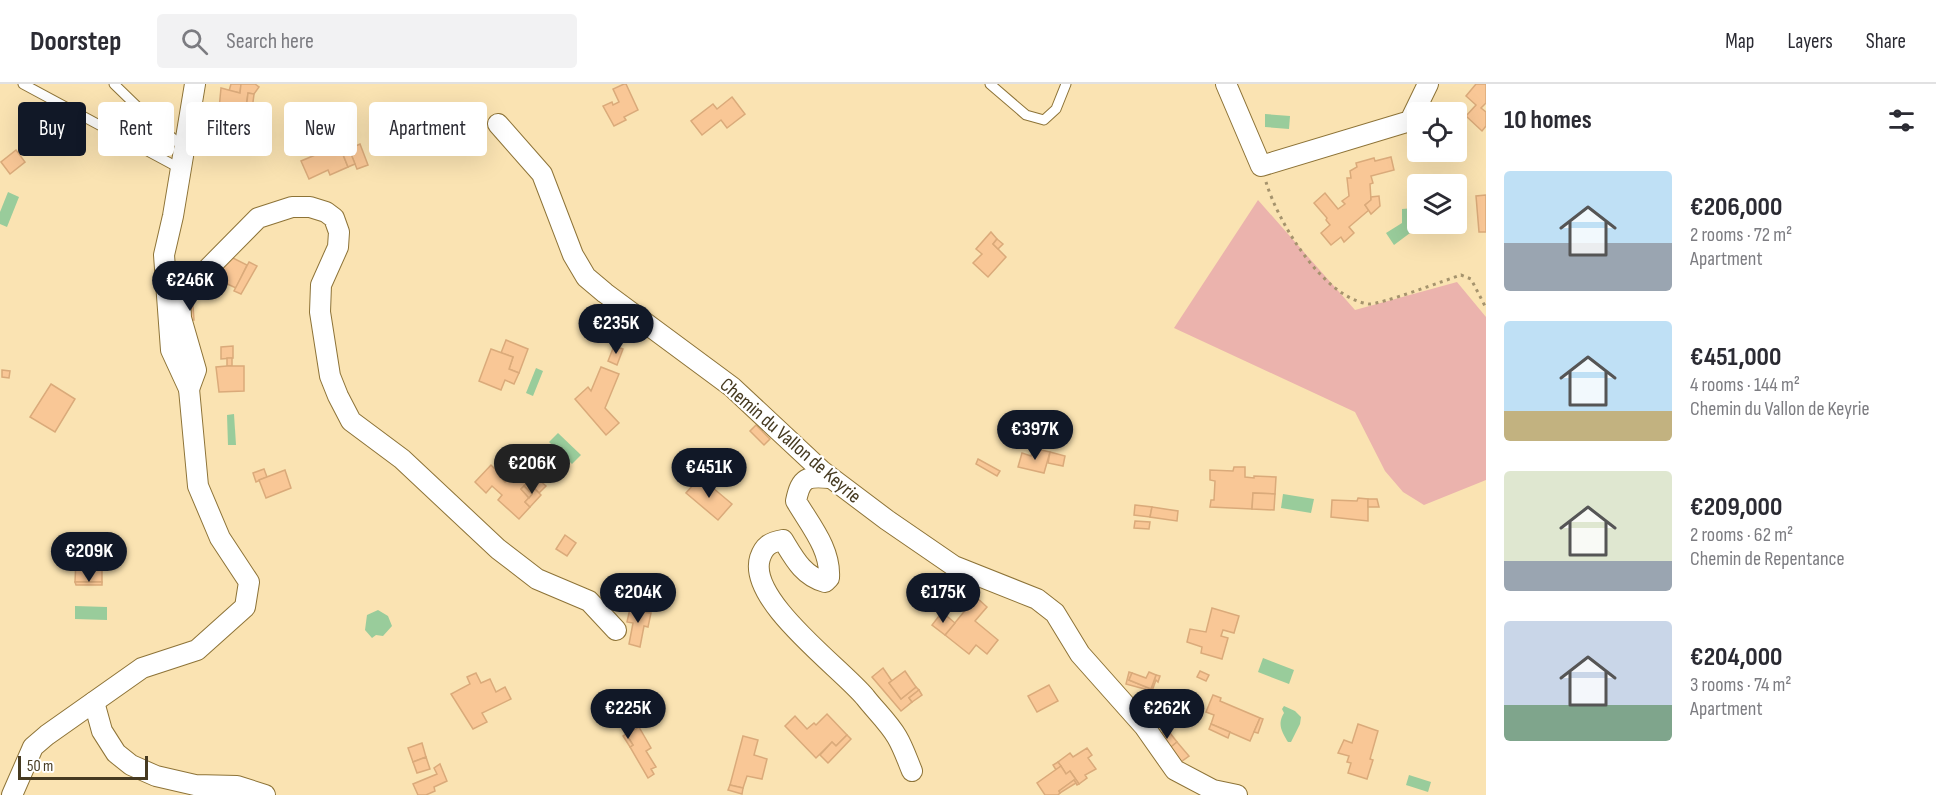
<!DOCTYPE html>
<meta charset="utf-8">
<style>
:root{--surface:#fff;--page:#f2f2f3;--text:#2b2b33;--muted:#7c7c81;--line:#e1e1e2;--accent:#111827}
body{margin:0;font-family:"Sofia Sans Condensed",sans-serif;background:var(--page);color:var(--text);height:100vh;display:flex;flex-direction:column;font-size:22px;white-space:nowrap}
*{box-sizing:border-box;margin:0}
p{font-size:20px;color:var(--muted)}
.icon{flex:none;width:33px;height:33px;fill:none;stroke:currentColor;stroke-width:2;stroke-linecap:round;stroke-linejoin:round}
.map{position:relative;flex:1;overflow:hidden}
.sheet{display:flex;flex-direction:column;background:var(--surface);width:450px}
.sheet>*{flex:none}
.top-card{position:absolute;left:18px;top:18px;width:570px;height:54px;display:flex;gap:12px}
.fabs{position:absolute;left:1407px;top:18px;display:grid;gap:12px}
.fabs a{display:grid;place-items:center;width:60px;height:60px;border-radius:6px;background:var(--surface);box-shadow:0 6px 24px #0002;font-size:30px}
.scale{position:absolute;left:18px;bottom:15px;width:130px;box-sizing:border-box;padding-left:6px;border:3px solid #463a21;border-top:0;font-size:16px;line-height:21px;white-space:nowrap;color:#463a21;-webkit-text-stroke:4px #fff;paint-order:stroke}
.price{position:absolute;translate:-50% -51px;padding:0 14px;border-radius:21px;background:var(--accent);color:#fff;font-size:20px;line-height:39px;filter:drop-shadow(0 2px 3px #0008)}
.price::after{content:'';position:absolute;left:50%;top:36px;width:18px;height:14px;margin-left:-9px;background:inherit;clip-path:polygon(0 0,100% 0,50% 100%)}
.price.active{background:#222;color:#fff}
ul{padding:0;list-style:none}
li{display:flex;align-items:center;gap:18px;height:150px;padding:0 18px}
li span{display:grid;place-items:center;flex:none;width:168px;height:120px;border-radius:6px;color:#555}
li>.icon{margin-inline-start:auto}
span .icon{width:72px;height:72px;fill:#fffc;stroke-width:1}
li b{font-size:26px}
h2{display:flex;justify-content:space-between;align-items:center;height:72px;padding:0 18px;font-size:26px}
.tag{padding:0 21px;border-radius:6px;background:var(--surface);box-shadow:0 6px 24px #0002;font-size:21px;line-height:54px}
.tag.active{background:var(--accent);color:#fff}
header{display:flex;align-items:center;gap:36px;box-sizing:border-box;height:84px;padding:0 30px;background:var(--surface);border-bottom:2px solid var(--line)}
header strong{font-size:28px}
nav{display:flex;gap:33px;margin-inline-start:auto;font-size:21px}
.search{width:420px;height:54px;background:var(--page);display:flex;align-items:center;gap:15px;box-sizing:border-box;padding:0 21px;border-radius:6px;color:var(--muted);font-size:22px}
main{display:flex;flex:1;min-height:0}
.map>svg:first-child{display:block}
.green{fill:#ebb3ad}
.water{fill:#99cc9b}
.building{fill:#f9c796;stroke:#daaa7a;stroke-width:1.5}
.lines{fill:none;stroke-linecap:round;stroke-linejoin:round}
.lane-casing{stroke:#8d7337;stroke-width:11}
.street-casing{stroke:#8d7337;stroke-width:22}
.path{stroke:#a5936d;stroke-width:3;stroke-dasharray:3 4.5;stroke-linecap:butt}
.lane{stroke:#fff;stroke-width:9}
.street{stroke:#fff;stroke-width:20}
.labels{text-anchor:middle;stroke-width:4.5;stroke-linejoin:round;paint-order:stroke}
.street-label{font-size:20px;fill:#463a21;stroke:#fff}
</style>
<header>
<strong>Doorstep</strong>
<div class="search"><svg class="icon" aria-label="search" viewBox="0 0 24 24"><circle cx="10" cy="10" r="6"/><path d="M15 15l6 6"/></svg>Search here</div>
<nav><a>Map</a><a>Layers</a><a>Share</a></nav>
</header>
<main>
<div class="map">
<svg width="1486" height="711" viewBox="0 0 1486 711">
<rect width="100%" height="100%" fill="#fae3b2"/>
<!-- green -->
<polygon class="green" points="1258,116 1355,226 1457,198 1486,233 1486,396 1424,421 1403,408 1385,387 1355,328 1174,244"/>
<!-- water -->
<g class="water">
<polygon points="1265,30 1290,32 1289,45 1265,43"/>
<polygon points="8,108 19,113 7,143 0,140 0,128"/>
<polygon points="1414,124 1414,146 1394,161 1386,149 1402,139 1402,125"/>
<polygon points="536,284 543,287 533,312 526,309"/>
<polygon points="234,330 236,361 228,361 227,331"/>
<polygon points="558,349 581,371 572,380 549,358"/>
<polygon points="1283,410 1314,415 1311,429 1281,424"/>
<polygon points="75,522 107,523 107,536 75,535"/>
<polygon points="378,526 388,532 392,542 383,552 376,551 372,554 365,546 367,531"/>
<polygon points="1263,574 1294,586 1289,600 1258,588"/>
<path d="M 1284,622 L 1295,627 L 1301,633 L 1300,640 L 1291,658 L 1288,658 C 1282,648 1277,640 1284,629 L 1282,625 Z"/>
<polygon points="1409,691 1431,698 1428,708 1406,701"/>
</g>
<!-- building -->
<g class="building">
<polygon points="231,0 241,0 240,9 229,7"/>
<polygon points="241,0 255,0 259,3 254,10 248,9 244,37 230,35 231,26 219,25 221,4 240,9"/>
<polygon points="624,0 626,0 638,26 624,33 626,36 614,42 603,22 612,18 613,21 619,18 613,5"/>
<polygon points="1476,0 1486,0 1486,19 1481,24 1486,28 1486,42 1482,47 1466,32 1476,21 1466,12"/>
<polygon points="248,9 254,10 252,26 246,26"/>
<polygon points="732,13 745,30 727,44 721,36 702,51 691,37 713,20 717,25"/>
<polygon points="360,60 368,81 357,85 349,65"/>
<polygon points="339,61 348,83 330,91 328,86 309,95 301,77"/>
<polygon points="349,65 355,80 348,83 342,68"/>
<polygon points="16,66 25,78 10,90 1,78"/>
<polygon points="1391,73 1394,86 1371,92 1373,99 1370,100 1371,116 1365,121 1369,126 1349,143 1354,149 1344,158 1341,153 1331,161 1321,149 1330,141 1326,136 1327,134 1314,119 1325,109 1338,125 1345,120 1342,117 1349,112 1347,94 1351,94 1350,87 1357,83 1356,79 1374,74 1375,77"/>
<polygon points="1486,111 1486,148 1479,148 1476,112"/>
<polygon points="1379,112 1380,122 1371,130 1365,121 1371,116 1371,113"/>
<polygon points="991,148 997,155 993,160 1006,173 988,193 973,179 982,170 976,165"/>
<polygon points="997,155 1003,160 998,165 993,160"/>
<polygon points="227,171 247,181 236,204 214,194"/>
<polygon points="249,178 257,182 241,210 234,207"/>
<polygon points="188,216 193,222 194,236 185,236"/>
<polygon points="506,256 528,265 519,289 509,285 513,273 501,269"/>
<polygon points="233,262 233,274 221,275 221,263"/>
<polygon points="614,262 623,265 617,281 608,277"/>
<polygon points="491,265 513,273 509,285 519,289 514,300 505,296 501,306 479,297"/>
<rect x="227" y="274" width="5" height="8"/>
<polygon points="227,282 244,282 244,307 219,308 216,283"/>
<polygon points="601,283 619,290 605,324 619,339 606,351 575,315 588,303 591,307"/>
<polygon points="2,286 10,287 9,294 2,293"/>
<polygon points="51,300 75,315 55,348 30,333"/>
<polygon points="756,341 770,355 764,361 750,347"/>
<polygon points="1033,364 1050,368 1044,389 1018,383 1022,369 1031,372"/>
<polygon points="522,368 536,380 533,383 540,390 537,394 546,402 539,409 528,398 521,405 529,414 525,418 530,423 519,435 498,416 502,411 492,402 486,409 475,398 491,381 501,391 499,392 505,398 512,391 517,395 524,386 514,377"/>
<polygon points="1050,368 1065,372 1063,382 1048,379"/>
<polygon points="978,375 1000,387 997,392 976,380"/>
<polygon points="1234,383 1245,383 1245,393 1254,394 1254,392 1276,393 1275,410 1253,409 1252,425 1210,423 1211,416 1214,416 1215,397 1210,396 1210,386 1233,387"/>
<polygon points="264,385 267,393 256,398 253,389"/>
<polygon points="285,386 291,404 266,414 259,396"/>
<polygon points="700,393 732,420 718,436 686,409"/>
<polygon points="528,398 541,411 530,423 525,418 532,410 524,402"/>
<polygon points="524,402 532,410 529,414 521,405"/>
<polygon points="1253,409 1275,410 1274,426 1252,425"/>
<polygon points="1358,414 1368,415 1368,437 1331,433 1332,416 1357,417"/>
<polygon points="1368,415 1377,415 1379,423 1368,423"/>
<polygon points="1135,421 1152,423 1150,433 1134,431"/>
<polygon points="1152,423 1178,427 1177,437 1150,433"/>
<polygon points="1135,437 1150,438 1149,445 1134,444"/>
<polygon points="565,451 576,459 567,472 556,465"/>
<polygon points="84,463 91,476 102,476 102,498 75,498 76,475 72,468"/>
<polygon points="75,498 102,498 102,501 76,501"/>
<polygon points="976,513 987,523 975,537 998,556 987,570 976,561 969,570 945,551"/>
<polygon points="631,520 640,522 639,525 643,526 642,528 651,529 648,543 644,542 640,563 629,560 633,539 627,538"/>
<polygon points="1212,524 1239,532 1234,549 1223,546 1221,552 1228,554 1222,575 1201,569 1202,563 1187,558 1190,545 1206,548"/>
<polygon points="942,528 955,539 945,551 932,541"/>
<polygon points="883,584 892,597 889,599 901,615 916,603 919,606 909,614 912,618 901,627 872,593"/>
<polygon points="905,587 916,603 901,615 889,599"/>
<polygon points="1200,587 1209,591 1206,597 1197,593"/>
<polygon points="1129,588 1132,589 1129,596 1151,605 1156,591 1160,592 1158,598 1156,596 1152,607 1126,600"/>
<polygon points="1149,588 1156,591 1151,605 1129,596 1132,589 1146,594"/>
<polygon points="476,589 481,599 490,595 496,608 505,603 511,615 482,629 487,638 473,645 451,610 470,600 467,593"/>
<polygon points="1049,601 1058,617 1037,628 1028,612"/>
<polygon points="919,606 922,611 912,618 909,614"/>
<polygon points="1213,611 1221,614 1220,617 1260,634 1250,657 1211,640 1214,631 1206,628"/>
<polygon points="827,630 847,651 836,662 832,658 816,674 785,642 795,632 807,645 814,639 816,641"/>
<polygon points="1260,634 1263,635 1258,649 1254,648"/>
<polygon points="1211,640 1230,648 1228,654 1209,645"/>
<polygon points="1358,640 1378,647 1370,675 1373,676 1367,695 1348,689 1351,679 1347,678 1349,672 1338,669 1344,656 1352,659"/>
<polygon points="639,643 651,664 646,667 656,683 651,685 654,690 648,694 630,663 633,661 626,650"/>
<polygon points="1167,645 1177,658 1166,667 1157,653"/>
<polygon points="626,650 633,661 630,663 623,652"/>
<polygon points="847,651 851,655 828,679 820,671 832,658 836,662"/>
<polygon points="743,652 758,656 754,671 767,675 762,695 747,692 743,704 730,701"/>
<polygon points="1177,658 1189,672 1178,680 1166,667"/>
<polygon points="422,659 426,673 413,678 408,664"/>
<polygon points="1087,664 1092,671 1088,674 1096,685 1085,691 1087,694 1079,700 1070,687 1066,690 1058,678 1070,669 1073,673"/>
<polygon points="426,673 430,685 417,689 413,678"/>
<polygon points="1058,678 1061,682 1056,686 1053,681"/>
<polygon points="440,680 447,697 434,703 435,707 426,711 418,711 413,700 437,690 434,684"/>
<polygon points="1061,682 1066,690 1070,687 1079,700 1077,701 1074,696 1059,707 1060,709 1058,711 1045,711 1037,699"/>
<polygon points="1074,696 1076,699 1060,709 1059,707"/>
<polygon points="730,701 743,704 742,710 728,706"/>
</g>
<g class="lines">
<defs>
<g id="lane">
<polyline points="23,0 181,85"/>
<polyline points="114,0 148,33 183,63"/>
<polyline points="990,0 1026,31 1044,36 1056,25 1066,0"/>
</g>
<g id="street">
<polyline points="1226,0 1261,82 1410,37 1428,0"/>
<polyline points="498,40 542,90 573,171 586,193 605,209 732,303 822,387 887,436 954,482 1037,515 1055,529 1080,570 1144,642 1175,686 1213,706 1237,711"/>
<polyline points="189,305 196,286 181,234 180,213 258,134 292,123 310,123 326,128 334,134 339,148 338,163 321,201 320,228 330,292 338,312 351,337 402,375 498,465 537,495 589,517 616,546"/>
<path d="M 830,394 C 807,392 801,393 796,417 C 810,441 831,465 829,494 L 825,498 C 803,492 794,474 783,456 C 770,458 764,462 760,474 C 747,516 840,583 865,613 C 875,626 889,639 897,653 C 903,663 907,675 912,687"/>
<polyline points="94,618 102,647 116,669 131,681 156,692 195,701 237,702 265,711"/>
<polyline points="12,711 33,663 47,651 142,584 197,566 245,523 249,498 220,454 198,402 189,305 171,266 164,171 173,132 195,0"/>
</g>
</defs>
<!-- lane casing -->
<use href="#lane" class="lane-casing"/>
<!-- street casing -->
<use href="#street" class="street-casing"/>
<!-- path -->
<path class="path" d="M 1266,98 C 1278,138 1323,214 1369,220 C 1379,221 1446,196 1461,191 L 1471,195 L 1486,224"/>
<!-- lane -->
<use href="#lane" class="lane"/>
<!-- street -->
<use href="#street" class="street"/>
</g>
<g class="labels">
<!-- street labels -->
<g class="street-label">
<text transform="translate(791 356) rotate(41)" y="7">Chemin du Vallon de Keyrie</text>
</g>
</g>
</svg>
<div class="fabs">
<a><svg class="icon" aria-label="locate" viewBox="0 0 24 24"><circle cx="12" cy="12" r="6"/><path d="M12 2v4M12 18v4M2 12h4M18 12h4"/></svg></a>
<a><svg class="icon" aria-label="layers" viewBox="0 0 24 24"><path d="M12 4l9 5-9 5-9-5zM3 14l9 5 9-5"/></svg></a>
</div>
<div class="scale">50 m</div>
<b class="price" style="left:190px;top:228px">€246K</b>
<b class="price" style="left:616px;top:271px">€235K</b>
<b class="price" style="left:1035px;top:377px">€397K</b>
<b class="price active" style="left:532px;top:411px">€206K</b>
<b class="price" style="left:709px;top:415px">€451K</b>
<b class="price" style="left:89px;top:499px">€209K</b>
<b class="price" style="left:638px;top:540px">€204K</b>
<b class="price" style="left:943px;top:540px">€175K</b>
<b class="price" style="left:628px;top:656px">€225K</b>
<b class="price" style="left:1167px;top:656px">€262K</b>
<div class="top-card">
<a class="tag active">Buy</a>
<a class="tag">Rent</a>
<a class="tag">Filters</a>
<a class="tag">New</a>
<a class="tag">Apartment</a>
</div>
</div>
<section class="sheet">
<h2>10 homes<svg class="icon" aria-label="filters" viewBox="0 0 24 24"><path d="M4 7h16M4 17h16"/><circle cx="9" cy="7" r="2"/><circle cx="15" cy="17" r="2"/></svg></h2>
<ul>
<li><span style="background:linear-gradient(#bfe0f5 60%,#9aa5b1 0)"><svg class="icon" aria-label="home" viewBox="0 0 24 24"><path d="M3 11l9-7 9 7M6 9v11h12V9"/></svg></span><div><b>€206,000</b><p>2 rooms · 72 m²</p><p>Apartment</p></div></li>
<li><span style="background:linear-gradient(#bfe0f5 75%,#c2b280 0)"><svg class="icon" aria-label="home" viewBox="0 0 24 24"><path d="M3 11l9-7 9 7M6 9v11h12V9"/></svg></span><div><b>€451,000</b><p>4 rooms · 144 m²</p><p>Chemin du Vallon de Keyrie</p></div></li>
<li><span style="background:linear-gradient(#dfe7d0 75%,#9aa5b1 0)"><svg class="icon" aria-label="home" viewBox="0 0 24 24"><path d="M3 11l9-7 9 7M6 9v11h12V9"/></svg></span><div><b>€209,000</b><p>2 rooms · 62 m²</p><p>Chemin de Repentance</p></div></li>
<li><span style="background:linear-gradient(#c9d6e8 70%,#7fa58c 0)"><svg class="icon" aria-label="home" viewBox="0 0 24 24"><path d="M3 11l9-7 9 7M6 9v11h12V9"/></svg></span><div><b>€204,000</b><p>3 rooms · 74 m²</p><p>Apartment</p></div></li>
</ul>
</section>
</main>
